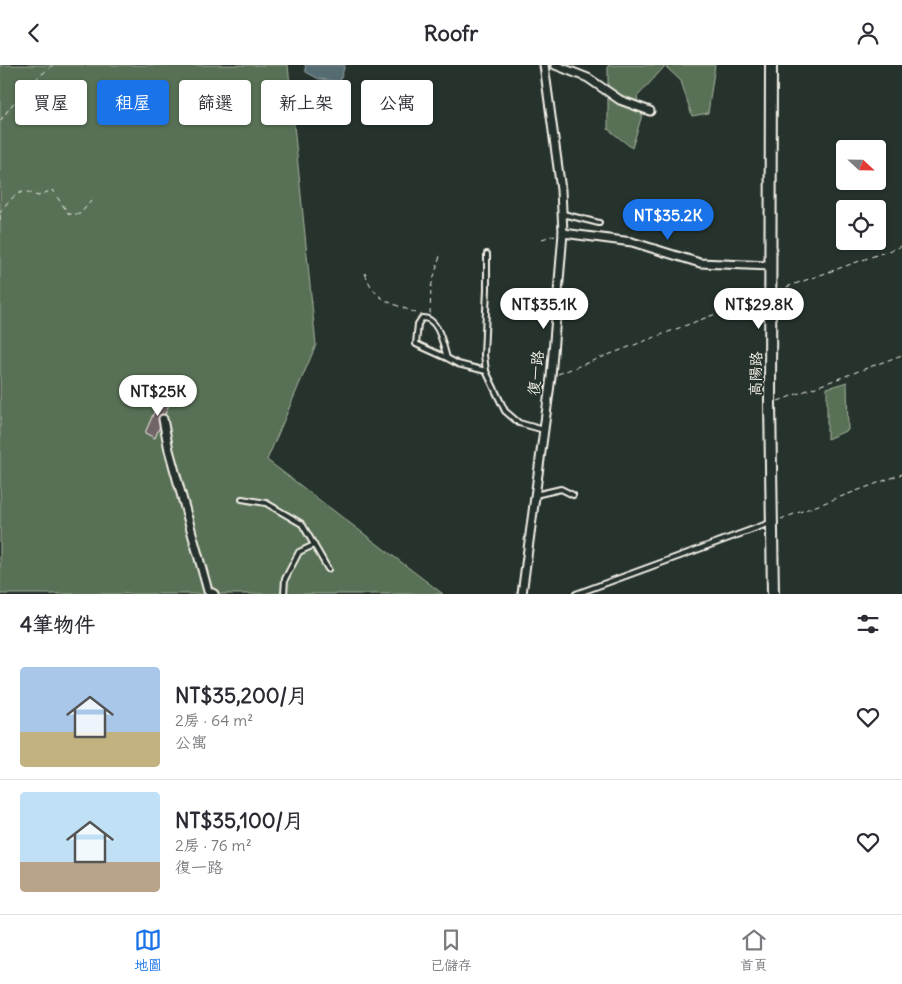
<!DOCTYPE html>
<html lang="zh-TW">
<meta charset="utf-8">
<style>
:root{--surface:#fff;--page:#f7f7f7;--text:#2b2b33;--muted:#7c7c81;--line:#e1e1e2;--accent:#1a73e8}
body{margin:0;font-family:Delius,"LXGW WenKai TC",sans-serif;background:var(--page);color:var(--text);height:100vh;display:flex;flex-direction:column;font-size:19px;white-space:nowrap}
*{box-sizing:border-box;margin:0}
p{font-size:16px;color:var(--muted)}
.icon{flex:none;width:28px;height:28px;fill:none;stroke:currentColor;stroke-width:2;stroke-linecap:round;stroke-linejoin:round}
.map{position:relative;height:529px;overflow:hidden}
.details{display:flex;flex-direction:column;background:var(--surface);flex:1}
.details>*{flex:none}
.banner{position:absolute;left:15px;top:15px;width:500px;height:45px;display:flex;gap:10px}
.needle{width:32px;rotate:112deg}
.buttons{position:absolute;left:836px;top:75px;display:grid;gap:10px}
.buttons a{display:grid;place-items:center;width:50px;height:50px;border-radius:5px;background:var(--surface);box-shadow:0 1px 4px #0004;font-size:25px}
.price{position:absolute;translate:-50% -42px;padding:0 11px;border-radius:18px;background:#fff;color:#222;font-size:16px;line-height:32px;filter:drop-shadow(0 1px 2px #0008)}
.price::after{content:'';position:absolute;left:50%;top:30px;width:15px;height:11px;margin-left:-8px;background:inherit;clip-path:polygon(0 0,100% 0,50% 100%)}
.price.current{background:var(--accent);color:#fff}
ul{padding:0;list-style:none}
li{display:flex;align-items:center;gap:15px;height:125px;padding:0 20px}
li+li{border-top:1px solid var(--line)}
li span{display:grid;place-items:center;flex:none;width:140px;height:100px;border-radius:5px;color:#555}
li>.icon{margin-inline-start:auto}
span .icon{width:60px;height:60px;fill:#fffc;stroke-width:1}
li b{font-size:21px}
h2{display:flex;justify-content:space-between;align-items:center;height:60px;padding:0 20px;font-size:21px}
.pill{padding:0 18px;border-radius:5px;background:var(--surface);box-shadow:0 1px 4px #0004;font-size:18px;line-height:45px}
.pill.current{background:var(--accent);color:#fff}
header{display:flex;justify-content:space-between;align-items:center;height:65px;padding:0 20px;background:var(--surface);font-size:22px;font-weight:700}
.dock{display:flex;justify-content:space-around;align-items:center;height:70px;border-top:1px solid var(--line);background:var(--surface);font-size:14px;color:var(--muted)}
.dock a{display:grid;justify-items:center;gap:2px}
.dock .current{color:var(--accent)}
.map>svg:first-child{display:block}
.green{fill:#597156;stroke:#a6b19f}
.water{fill:#556c73;stroke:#95a1a2}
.building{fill:#716568;stroke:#f4f1e8}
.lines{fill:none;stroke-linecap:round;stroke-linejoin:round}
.lane-casing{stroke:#f4f1e8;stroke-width:8}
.street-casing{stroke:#f4f1e8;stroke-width:11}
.secondary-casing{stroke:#f4f1e8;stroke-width:14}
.path{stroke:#f4f1e8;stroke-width:1;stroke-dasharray:5 4;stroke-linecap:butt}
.lane{stroke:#26332d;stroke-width:4}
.street{stroke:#26332d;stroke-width:7}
.secondary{stroke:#26332d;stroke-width:10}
.labels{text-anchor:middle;stroke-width:4;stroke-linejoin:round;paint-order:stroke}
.street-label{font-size:15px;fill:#f4f1e8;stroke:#26332d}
</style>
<header><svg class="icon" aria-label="back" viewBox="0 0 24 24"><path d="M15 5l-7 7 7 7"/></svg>Roofr<svg class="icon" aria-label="person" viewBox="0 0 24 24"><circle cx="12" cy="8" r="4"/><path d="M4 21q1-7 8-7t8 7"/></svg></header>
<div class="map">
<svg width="902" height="529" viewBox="0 0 902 529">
<rect width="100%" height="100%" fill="#26332d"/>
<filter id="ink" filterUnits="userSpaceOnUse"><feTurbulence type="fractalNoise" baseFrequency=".02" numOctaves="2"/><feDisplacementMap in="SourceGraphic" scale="10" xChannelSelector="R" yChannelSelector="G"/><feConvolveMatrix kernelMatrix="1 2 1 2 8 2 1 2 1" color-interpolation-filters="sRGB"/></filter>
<g filter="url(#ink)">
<!-- green -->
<g class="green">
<polygon points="0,0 288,0 316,280 267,395 443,529 0,529"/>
<polygon points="608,0 715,0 708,48 692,51 681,16 665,1 637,32 642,50 632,83 608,64"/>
<polygon points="847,317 848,365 827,374 827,323"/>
</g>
<!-- water -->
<polygon class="water" points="305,0 345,0 340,16 319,14 306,7"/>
<!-- building -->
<polygon class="building" points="161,331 171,335 155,373 145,368"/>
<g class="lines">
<defs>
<g id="lane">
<polyline points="563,149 599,158"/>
<polyline points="487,189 487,224 484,290 486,306 505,346 519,358 544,365"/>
<path d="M 447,293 L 416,279 L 418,259 L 422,253 C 439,252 443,281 447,293 L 458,299 L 486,306"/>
<polyline points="535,430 561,424 573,430"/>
<polyline points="242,434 266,438 302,459 328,504"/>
<polyline points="284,529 285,514 299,487 314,480"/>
<polyline points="576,529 770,458"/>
</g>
<g id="street">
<polyline points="555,0 588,13 620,35 650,46"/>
<polyline points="563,168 632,177 700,198 771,201"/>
<polyline points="163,354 169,385 208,526 214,529"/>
<polyline points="522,529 551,312 563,168 561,125 544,0"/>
</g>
<polyline id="secondary" points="771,0 770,339 773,529"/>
</defs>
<!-- lane casing -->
<use href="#lane" class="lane-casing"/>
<!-- street casing -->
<use href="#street" class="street-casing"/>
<!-- secondary casing -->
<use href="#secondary" class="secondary-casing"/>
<!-- path -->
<g class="path">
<polyline points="0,56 24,24 53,0"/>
<path d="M 0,148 C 7,137 13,130 25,126 L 38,131 L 52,125 L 69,149 L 80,149 L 91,136"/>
<polyline points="0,150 0,155"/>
<polyline points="542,174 555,170"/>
<path d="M 365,208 C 375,238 392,237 418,249"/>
<polyline points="778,225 902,181"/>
<polyline points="430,249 431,222 440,191"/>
<polyline points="558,309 763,231"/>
<polyline points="778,336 902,290"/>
<polyline points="781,454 902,409"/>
</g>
<!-- lane -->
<use href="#lane" class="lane"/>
<!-- street -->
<use href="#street" class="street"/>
<!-- secondary -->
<use href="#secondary" class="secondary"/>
</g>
</g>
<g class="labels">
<!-- street labels -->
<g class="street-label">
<text transform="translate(536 308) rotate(-84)" y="5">復一路</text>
<text transform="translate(756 309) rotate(-89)" y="5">高陽路</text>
</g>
</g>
</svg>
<div class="buttons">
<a><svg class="needle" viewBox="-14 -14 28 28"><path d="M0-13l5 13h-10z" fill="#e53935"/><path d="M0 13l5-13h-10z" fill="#7c7c81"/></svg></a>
<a><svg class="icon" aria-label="locate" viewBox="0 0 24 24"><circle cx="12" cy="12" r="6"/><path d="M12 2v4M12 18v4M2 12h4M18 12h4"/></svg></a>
</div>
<b class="price current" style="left:668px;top:176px">NT$35.2K</b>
<b class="price" style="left:544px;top:265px">NT$35.1K</b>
<b class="price" style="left:759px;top:265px">NT$29.8K</b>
<b class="price" style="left:158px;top:352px">NT$25K</b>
<div class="banner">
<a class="pill">買屋</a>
<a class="pill current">租屋</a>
<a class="pill">篩選</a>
<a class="pill">新上架</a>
<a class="pill">公寓</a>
</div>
</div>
<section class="details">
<h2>4筆物件<svg class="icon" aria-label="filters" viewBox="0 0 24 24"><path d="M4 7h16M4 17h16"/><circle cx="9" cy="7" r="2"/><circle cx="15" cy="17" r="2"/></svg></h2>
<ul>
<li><span style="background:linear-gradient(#a9c7e8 65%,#c2b280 0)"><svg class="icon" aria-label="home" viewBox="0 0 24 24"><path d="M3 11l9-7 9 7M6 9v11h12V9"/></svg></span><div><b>NT$35,200/月</b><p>2房 · 64 m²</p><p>公寓</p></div><svg class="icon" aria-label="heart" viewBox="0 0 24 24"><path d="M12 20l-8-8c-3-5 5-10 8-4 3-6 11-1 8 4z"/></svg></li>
<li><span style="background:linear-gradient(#bfe0f5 70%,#b9a48a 0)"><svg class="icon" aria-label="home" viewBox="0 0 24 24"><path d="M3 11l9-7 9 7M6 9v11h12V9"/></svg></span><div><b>NT$35,100/月</b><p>2房 · 76 m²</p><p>復一路</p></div><svg class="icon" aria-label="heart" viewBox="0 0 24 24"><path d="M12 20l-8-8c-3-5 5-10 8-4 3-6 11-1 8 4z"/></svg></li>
</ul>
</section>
<nav class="dock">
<a class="current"><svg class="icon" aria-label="map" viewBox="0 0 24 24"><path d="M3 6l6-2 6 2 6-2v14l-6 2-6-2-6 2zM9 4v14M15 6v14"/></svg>地圖</a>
<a><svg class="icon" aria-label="saved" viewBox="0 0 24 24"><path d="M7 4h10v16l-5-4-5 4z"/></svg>已儲存</a>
<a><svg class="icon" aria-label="home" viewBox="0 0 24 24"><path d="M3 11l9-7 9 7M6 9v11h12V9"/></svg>首頁</a>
</nav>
